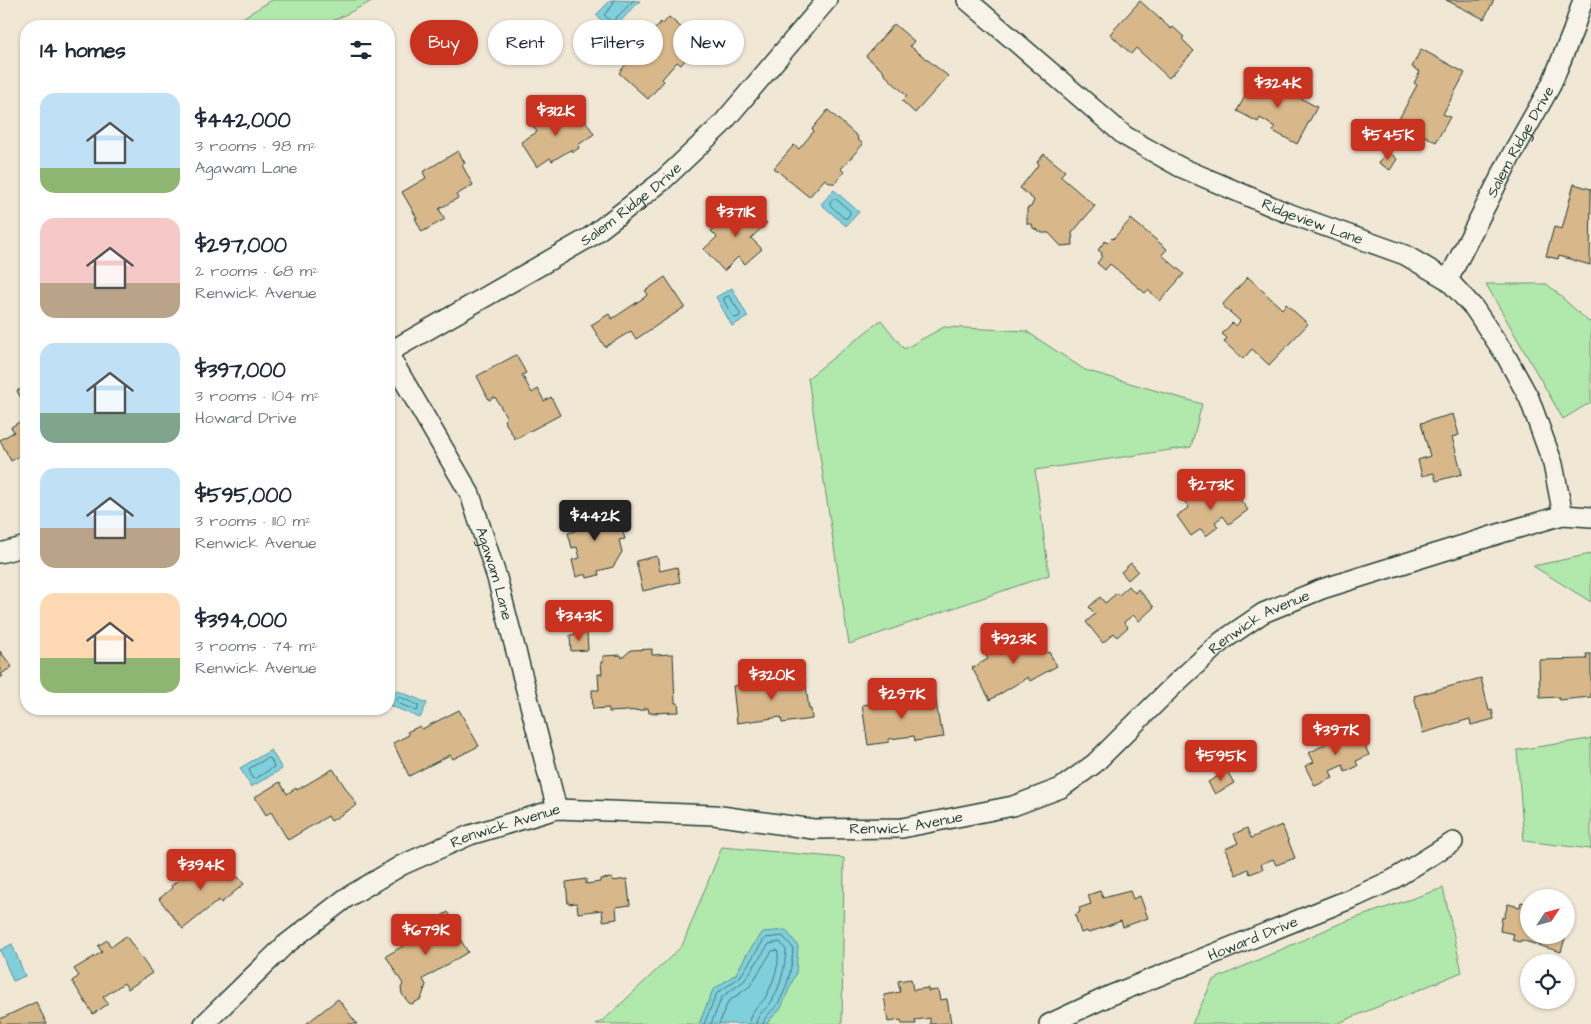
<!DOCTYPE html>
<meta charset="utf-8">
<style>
:root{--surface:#fff;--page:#f2f2f3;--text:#1f2937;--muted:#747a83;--accent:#c8321e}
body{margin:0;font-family:"Architects Daughter",sans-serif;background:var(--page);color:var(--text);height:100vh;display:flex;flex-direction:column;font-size:19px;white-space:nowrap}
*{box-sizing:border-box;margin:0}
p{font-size:16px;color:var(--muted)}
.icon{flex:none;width:28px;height:28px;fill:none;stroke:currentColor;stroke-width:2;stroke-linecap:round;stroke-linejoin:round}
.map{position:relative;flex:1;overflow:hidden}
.sheet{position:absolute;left:20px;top:20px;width:375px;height:695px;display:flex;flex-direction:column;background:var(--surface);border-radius:20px;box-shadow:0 1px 4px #0004}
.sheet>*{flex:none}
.guide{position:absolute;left:410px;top:20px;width:475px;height:45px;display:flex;gap:10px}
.needle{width:32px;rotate:54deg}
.fabs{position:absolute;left:1520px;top:889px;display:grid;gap:10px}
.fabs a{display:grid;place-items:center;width:55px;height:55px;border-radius:50%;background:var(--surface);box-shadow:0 1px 4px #0004;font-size:25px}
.price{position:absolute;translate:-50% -42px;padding:0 11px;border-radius:5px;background:var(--accent);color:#fff;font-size:16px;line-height:32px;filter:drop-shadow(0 1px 2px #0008)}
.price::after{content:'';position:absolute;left:50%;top:30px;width:15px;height:11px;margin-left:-8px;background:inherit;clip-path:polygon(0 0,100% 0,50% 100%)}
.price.on{background:#222;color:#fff}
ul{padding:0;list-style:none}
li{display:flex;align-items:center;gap:15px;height:125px;padding:0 20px}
li span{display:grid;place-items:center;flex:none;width:140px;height:100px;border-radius:15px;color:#555}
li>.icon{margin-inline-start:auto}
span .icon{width:60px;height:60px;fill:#fffc;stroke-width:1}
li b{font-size:21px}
h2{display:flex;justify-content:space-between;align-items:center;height:60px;padding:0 20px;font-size:21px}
.tag{padding:0 18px;border-radius:22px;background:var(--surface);box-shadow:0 1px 4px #0004;font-size:18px;line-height:45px}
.tag.on{background:var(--accent);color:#fff}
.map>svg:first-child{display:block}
.green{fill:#b1e9ac;stroke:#689370}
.water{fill:#80cfdc;stroke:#599599}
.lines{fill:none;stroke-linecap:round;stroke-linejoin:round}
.shore{stroke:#467777;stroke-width:1}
.building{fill:#d8b88b;stroke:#1f3d34}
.minor-casing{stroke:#1f3d34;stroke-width:22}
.minor{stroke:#f7f3e8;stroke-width:19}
.labels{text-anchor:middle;stroke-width:4;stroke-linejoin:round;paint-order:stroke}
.street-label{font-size:15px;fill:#1f3d34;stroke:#f7f3e8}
</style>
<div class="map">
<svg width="1591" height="1024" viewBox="0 0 1591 1024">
<rect width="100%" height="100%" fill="#f1e7d5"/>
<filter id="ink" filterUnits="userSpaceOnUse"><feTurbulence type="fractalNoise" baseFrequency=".02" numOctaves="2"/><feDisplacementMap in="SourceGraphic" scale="10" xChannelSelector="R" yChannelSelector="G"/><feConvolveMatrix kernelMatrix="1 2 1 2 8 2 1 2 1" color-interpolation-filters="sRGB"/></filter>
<g filter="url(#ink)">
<!-- green -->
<g class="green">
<polygon points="272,0 374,0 323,26 229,26"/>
<polygon points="1486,284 1547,284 1589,322 1591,321 1591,402 1563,419"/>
<polygon points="881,320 904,349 944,327 1026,331 1085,370 1202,404 1191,447 1035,470 1049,575 849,644 808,378"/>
<polygon points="1591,554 1591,602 1533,566"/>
<polygon points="1591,737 1591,849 1524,841 1517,750 1589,739"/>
<polygon points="722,847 844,858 842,1024 766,1024 781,1008 763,933 747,954 736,974 713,990 699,1024 596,1024 604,1020 682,946"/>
<polygon points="1443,888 1462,972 1336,1024 1192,1024 1213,980 1341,923"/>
</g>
<!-- water -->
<g class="water">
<polygon points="611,0 640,1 612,30 596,15"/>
<polygon points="834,190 859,212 846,226 821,204"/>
<polygon points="732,288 748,317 732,326 716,297"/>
<polygon points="396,690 427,703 420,718 389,705"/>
<polygon points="271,750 282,769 251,787 240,768"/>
<polygon points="786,930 798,946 796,973 781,1008 766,1024 699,1024 713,990 736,974 747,954 763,932"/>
<polygon points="12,944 25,976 13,981 0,950"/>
</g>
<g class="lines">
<!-- shore -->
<g class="shore">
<polyline points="614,0 613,5 604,15 612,22 634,0"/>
<polygon points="833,199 836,199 850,211 850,214 847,218 844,218 830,205 830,202"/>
<polygon points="729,296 740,313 740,316 736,318 733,317 724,301 724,298"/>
<polygon points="400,697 418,705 418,710 416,711 398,703 397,700"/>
<polygon points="268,758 271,759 274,767 255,779 252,778 249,769"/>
<path d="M 704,1024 L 717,993 L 740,977 L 765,938 L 783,936 L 793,948 C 792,968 788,988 777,1005 C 772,1012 764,1016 763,1024"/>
<path d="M 711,1024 L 722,997 L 744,981 L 769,944 L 780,942 L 786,950 C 785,968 781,985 772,1001 C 767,1009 757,1013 756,1024"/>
<path d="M 719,1024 L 728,1002 L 750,986 L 772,951 L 777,950 C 782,961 771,988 765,998 C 758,1008 749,1011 749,1024"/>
</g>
</g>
<!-- building -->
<g class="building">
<polygon points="1446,0 1494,0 1484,19"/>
<polygon points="1140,1 1171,29 1173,27 1184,37 1182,39 1194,51 1169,78 1136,48 1131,54 1110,34"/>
<polygon points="669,17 699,43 681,65 677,62 662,79 664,81 648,99 619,73 630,59 628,58 638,46 639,47 661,22 663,24"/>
<polygon points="894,24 914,41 910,46 948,76 915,113 902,101 907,96 883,73 884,72 866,56"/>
<polygon points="1421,49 1465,73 1443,114 1450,117 1436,142 1398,121 1417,85 1414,83 1420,72 1412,67"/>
<polygon points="1256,76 1271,85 1273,81 1286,88 1285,90 1317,107 1297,144 1273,131 1275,127 1260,118 1258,122 1237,111"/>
<polygon points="577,108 594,134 578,145 579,148 573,152 572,149 552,161 550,158 537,167 521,142 537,132 531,123 548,112 555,123"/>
<polygon points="828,110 858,137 857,139 863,144 841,169 844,172 835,183 830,183 825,179 809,197 774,168 794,145 799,149 814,131 812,129"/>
<polygon points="458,151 465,163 462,165 473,185 456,195 458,198 439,209 445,219 422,232 415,218 417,218 402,192 426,178 423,172"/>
<polygon points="1387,151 1397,159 1390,170 1379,163"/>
<polygon points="1044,154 1065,171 1060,176 1095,206 1072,233 1073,245 1061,246 1049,233 1042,233 1033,228 1032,224 1027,224 1027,208 1031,207 1034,200 1020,188 1039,164 1037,162"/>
<polygon points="1574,184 1591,189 1590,265 1559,256 1558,259 1546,256 1554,227 1562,229"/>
<polygon points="748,203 767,223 751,238 762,249 745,264 738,257 724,271 704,249 717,237 711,231 729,215 732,218"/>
<polygon points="1131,219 1167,249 1162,255 1184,274 1160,301 1148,290 1145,293 1110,264 1105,270 1097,263 1101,258 1102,253 1098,250 1105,241 1107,243 1112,238 1113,239"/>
<polygon points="665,277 685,307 636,339 631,331 605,347 591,325 609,314 612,319 645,297 648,294 645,291"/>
<polygon points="1248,277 1282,309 1286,304 1308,324 1269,365 1252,349 1243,359 1224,342 1227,338 1222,334 1232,323 1236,326 1240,321 1222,305"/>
<polygon points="516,355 526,373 522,375 532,393 538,389 544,401 551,397 560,415 515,439 504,420 507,418 495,397 489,400 477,376"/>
<polygon points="26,386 26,407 17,391"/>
<polygon points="1453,414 1459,435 1452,437 1462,474 1436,481 1434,473 1422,476 1418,460 1430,456 1421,423"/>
<polygon points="26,418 26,456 25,453 11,461 0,440 14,432 11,427"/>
<polygon points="1227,486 1234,496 1236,494 1248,510 1229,524 1223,516 1215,522 1218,527 1206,536 1201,529 1191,536 1177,516 1189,507 1184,501 1195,493 1200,500 1212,491 1215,495"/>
<polygon points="597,505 601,522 619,518 625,539 619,540 622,552 613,567 598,571 599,575 587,578 586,574 576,577 572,560 580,558 577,547 572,548 568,533 575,531 570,512"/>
<polygon points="657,556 660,571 677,567 680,582 643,591 636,561"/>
<polygon points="1131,563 1138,571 1128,580 1121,572"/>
<polygon points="1129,586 1135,593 1138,589 1154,607 1139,621 1133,615 1124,622 1128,627 1117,637 1114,633 1103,643 1086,622 1095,614 1089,607 1100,597 1105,603 1117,593 1119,595"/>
<polygon points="1034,631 1047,653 1049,652 1057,666 1030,681 1028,677 990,700 972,668 988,659 986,656 996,651 997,652"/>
<polygon points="587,633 588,650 571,651 570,635"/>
<polygon points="652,649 652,655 673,654 675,703 678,703 679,712 649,713 648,708 644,708 644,710 609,712 609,708 593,709 592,690 599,690 598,674 602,674 601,662 603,662 603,656 621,655 622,658 631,650"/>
<polygon points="0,651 12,667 1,674 3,676 0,678"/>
<polygon points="1586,654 1591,654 1591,697 1559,700 1558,697 1540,698 1539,660 1587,659"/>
<polygon points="805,678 809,709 811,709 812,719 782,723 781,717 737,723 733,686 752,683 752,680 766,679 766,682"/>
<polygon points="1481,678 1489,711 1492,710 1494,719 1471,725 1470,719 1423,733 1414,696"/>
<polygon points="935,695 940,727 942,727 944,737 915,741 914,736 889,739 889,742 868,745 862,705"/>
<polygon points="459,710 479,746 453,759 450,755 409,776 393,743 409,735 407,732 420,726 422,729"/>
<polygon points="1341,727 1345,736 1358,730 1369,755 1356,761 1358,766 1345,772 1343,765 1330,771 1333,778 1315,786 1305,766 1314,762 1309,753 1333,740 1329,732"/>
<polygon points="333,769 357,805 331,821 328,816 288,840 271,812 266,815 255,797 280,782 287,794 296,788 297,790"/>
<polygon points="1227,771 1234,783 1215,794 1208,782"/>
<polygon points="1282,825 1295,858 1276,865 1273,859 1261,864 1263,869 1250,874 1248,869 1236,875 1225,849 1238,843 1234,834 1247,828 1251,838"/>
<polygon points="216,853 237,878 238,877 244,884 221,903 219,900 183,929 159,899 172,888 171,886 182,877 184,879"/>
<polygon points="612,878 613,881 627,879 630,905 616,907 617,919 603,921 602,910 578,913 577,903 568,904 566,882 586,879 586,884 600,882 600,879"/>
<polygon points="1100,891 1103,898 1130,891 1133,899 1140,896 1148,918 1123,927 1121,921 1088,933 1087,931 1081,933 1075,915 1080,912 1079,908 1091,904 1088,895"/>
<polygon points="1521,902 1529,904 1529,935 1566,935 1561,952 1521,940 1520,942 1512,940 1514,934 1500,931 1502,917 1504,918 1508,904 1520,907"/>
<polygon points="448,912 453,921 450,923 468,952 423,979 426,985 421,999 412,1004 409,1003 402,994 401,988 403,984 386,956 427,932 423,927"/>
<polygon points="126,936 152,973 128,989 124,983 103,997 108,1004 93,1014 72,981 79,976 74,969 102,952 98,946 107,940 111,947"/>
<polygon points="911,979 913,990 928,988 928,991 938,990 940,1000 947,999 951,1023 930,1024 930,1018 915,1020 916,1024 902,1024 901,1020 888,1022 884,995 900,992 898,981"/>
<polygon points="338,999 357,1024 306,1024"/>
<polygon points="36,1002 47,1024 0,1024 0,1019"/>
</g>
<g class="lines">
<defs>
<g id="minor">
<path id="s1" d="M 967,0 L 1125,136 L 1180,167 L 1285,212 L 1405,255 L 1448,280 L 1474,308 L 1506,356 L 1529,398 L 1553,464 L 1563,515"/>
<path id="s2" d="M 1448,280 L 1511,156 L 1551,85 L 1573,31 L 1583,0"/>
<path id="s3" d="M 389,352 L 590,237 L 661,182 L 721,125 L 827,0"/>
<path id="s4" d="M 389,355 L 470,494 L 497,578 L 557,809"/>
<polyline points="0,553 26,546"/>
<path id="s5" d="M 204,1024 L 285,945 L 346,898 L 402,865 L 470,835 L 557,809 L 714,815 L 813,829 L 902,828 L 1013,806 L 1061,788 L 1094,764 L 1174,685 L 1222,641 L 1263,613 L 1322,589 L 1508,531 L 1563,515 L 1591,517"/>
<path id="s6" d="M 1049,1024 L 1109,996 L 1355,897 L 1392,880 L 1453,842"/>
</g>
</defs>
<!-- minor casing -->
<use href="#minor" class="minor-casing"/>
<!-- minor -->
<use href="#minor" class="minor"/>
</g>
</g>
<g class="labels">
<!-- street labels -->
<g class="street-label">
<text dy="5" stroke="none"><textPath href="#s2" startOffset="156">Salem Ridge Drive</textPath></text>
<text dy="5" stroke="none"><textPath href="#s3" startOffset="284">Salem Ridge Drive</textPath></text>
<text dy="5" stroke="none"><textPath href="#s1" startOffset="415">Ridgeview Lane</textPath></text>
<text dy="5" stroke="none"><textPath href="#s4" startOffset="244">Agawam Lane</textPath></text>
<text dy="5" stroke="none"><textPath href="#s5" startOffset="1191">Renwick Avenue</textPath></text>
<text dy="5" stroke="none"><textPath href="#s5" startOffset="771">Renwick Avenue</textPath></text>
<text dy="5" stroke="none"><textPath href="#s5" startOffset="366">Renwick Avenue</textPath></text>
<text dy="5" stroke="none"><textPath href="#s6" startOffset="221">Howard Drive</textPath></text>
</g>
</g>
</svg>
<div class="fabs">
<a><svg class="needle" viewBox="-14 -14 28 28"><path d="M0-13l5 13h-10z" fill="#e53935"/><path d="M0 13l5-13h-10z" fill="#747a83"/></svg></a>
<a><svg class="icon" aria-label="locate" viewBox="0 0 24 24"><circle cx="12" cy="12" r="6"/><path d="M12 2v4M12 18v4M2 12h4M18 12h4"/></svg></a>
</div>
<b class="price" style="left:1278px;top:109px">$324K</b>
<b class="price" style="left:556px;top:137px">$312K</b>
<b class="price" style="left:1388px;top:161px">$545K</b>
<b class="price" style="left:736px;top:238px">$371K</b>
<b class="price" style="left:1211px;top:511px">$273K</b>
<b class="price on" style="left:595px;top:542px">$442K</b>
<b class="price" style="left:579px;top:642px">$343K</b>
<b class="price" style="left:1014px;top:665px">$923K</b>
<b class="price" style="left:772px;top:701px">$320K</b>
<b class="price" style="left:902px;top:720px">$297K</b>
<b class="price" style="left:1336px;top:756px">$397K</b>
<b class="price" style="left:1221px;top:782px">$595K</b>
<b class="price" style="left:201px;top:891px">$394K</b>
<b class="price" style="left:426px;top:956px">$679K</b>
<div class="guide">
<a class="tag on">Buy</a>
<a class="tag">Rent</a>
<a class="tag">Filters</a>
<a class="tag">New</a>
</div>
<section class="sheet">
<h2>14 homes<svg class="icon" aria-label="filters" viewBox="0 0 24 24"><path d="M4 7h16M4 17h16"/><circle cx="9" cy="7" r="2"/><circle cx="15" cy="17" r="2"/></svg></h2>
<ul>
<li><span style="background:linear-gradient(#bfe0f5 75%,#8fb573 0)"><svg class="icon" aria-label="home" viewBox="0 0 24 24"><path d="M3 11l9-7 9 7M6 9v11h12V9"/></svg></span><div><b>$442,000</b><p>3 rooms · 98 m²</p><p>Agawam Lane</p></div></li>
<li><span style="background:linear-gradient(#f6c9c9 65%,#b9a48a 0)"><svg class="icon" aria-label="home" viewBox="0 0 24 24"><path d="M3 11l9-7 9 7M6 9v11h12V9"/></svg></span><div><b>$297,000</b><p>2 rooms · 68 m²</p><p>Renwick Avenue</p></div></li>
<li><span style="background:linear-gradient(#bfe0f5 70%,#7fa58c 0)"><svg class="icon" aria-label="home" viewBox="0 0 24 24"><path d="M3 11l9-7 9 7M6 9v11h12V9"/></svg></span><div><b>$397,000</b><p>3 rooms · 104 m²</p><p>Howard Drive</p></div></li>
<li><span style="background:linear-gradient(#bfe0f5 60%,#b9a48a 0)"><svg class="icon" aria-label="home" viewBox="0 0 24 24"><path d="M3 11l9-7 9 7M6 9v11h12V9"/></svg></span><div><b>$595,000</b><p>3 rooms · 110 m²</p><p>Renwick Avenue</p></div></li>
<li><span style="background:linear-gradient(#ffd9b3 65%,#8fb573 0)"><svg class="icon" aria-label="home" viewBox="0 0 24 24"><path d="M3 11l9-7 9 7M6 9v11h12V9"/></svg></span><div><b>$394,000</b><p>3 rooms · 74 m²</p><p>Renwick Avenue</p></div></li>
</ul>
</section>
</div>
